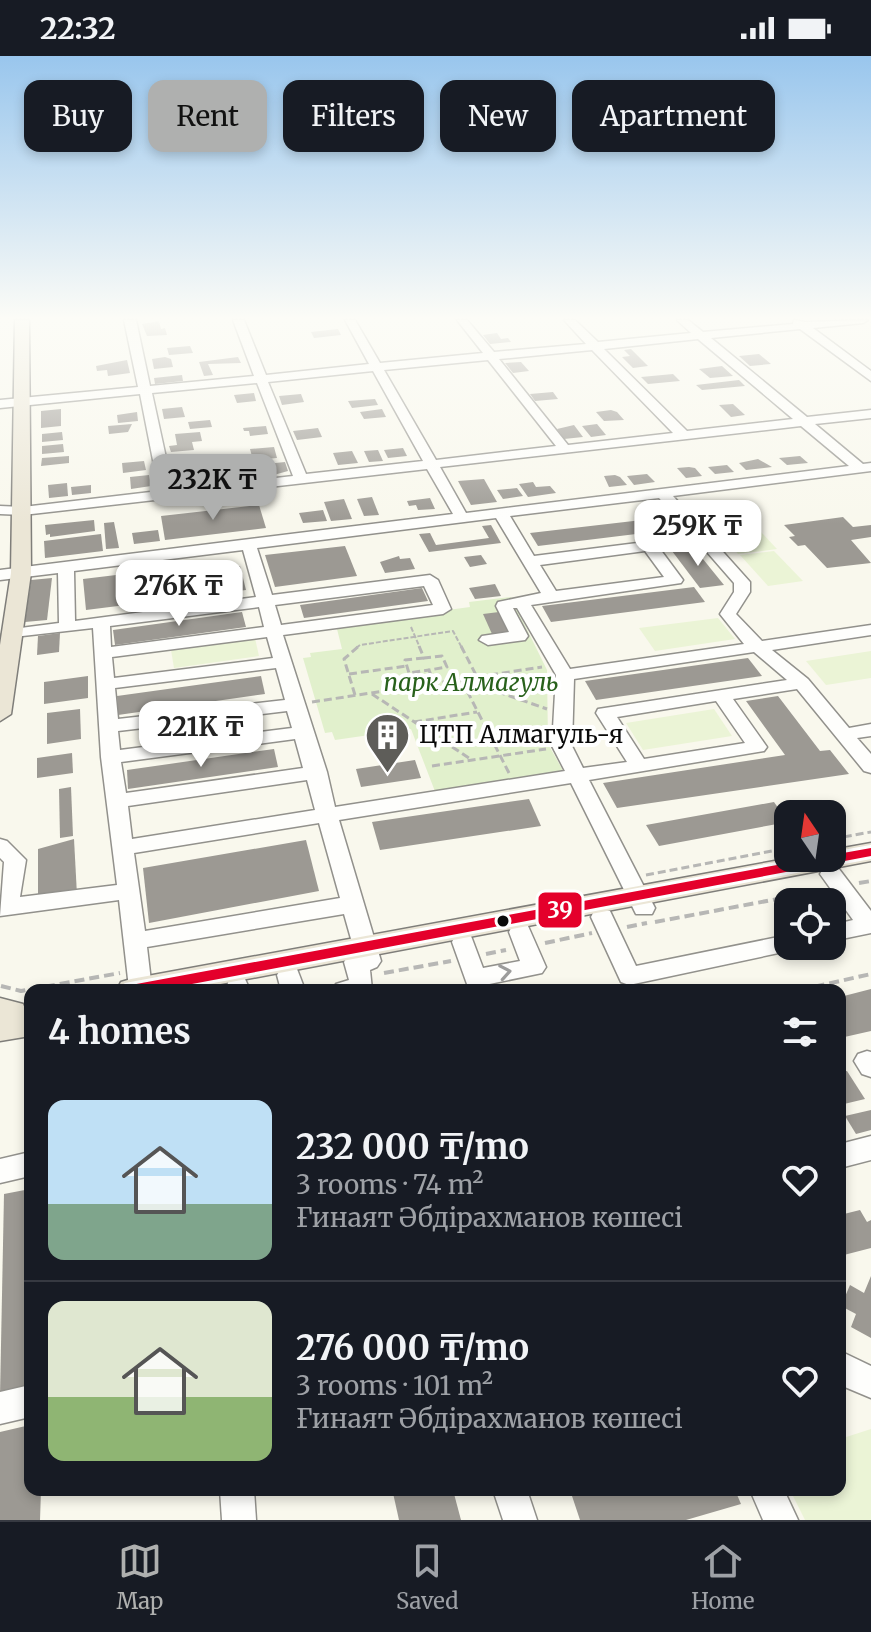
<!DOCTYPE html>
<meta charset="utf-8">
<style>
:root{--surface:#171b24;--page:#242831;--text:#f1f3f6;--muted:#9ea1a6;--line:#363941;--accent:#afb0af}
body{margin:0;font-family:Merriweather,serif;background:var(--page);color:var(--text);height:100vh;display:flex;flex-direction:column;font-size:30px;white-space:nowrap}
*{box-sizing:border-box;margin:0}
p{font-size:26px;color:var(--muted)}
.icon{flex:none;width:44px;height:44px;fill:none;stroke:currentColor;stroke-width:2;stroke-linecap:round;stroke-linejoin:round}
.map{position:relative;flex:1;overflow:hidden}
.panel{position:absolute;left:24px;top:928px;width:822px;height:512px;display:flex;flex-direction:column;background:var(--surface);border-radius:16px;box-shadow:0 4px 12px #0003}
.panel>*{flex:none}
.guide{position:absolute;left:24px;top:24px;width:824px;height:72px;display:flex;gap:16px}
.needle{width:52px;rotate:347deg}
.fabs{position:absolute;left:774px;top:744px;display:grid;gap:16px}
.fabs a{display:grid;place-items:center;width:72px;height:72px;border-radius:16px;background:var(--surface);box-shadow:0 4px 12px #0003;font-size:40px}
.price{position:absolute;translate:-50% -68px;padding:0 18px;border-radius:16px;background:#fff;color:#222;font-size:26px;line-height:52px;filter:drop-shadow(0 2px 4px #0008)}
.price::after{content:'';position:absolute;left:50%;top:48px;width:24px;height:18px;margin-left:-12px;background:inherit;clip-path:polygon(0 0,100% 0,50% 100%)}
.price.selected{background:var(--accent);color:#111}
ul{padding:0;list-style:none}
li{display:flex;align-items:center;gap:24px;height:200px;padding:0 24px}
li+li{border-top:2px solid var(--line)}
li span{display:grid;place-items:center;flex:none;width:224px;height:160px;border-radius:16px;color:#555}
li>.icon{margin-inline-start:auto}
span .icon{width:96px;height:96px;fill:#fffc;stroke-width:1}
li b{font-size:34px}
h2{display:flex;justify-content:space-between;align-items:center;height:96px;padding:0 24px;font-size:34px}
.tag{padding:0 28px;border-radius:16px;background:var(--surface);box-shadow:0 4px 12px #0003;font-size:28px;line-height:72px}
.tag.selected{background:var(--accent);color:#111}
.status{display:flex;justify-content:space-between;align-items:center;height:56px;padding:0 40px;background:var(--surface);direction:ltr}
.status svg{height:22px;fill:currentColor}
.tab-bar{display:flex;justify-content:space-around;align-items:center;height:112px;border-top:2px solid var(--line);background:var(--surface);font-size:22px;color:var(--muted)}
.tab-bar a{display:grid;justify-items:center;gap:4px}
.tab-bar .selected{color:var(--accent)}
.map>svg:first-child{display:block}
.green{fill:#e1f0cc}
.pitch{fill:#ebf4d6}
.building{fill:#9c9993}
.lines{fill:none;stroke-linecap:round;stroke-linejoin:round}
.minor-casing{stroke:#92918c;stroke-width:3}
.major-casing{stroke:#7f7e7a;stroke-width:3}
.path-far2{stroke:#b7b7b5;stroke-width:2;stroke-dasharray:5 2;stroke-linecap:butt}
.path-far1{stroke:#b7b7b5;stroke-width:3;stroke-dasharray:8 4;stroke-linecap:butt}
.path{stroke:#b7b7b5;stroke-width:4;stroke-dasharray:10 5;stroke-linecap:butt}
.minor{fill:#fefefc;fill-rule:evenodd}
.major{fill:#ebe6d6;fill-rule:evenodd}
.bus-1-casing{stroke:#fff;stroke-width:6}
.bus-1{fill:#e4002b;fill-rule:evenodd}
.oneway{stroke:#9c9c9b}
.bus-dot{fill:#0a0a0a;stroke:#fff;stroke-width:3}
.labels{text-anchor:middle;stroke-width:8;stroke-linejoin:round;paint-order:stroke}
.park-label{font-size:24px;font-style:italic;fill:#28611b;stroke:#fff}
.poi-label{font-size:24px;fill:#0a0a0a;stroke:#fff;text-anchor:start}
.line-badge{stroke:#fff;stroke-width:3}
.badge-label{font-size:22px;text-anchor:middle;font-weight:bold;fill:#fff}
</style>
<div class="status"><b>22:32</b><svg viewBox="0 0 49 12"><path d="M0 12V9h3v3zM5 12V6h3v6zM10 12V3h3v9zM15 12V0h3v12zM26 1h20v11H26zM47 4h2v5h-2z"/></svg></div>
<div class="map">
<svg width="871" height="1464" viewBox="0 0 871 1464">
<rect width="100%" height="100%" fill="#f9f8ed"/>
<!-- green -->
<polygon class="green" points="511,541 547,614 548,688 565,718 436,738 411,673 335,684 332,676 325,677 303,602 311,601 310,597 342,593 336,569 470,551 469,546"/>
<!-- pitch -->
<g class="pitch">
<polygon points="745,459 777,493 738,498 709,464"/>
<polygon points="774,495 803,525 768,530 740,499"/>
<polygon points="718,562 735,583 655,595 639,572"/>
<polygon points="255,582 259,600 174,612 171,594"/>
<polygon points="871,595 871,622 826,629 806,605"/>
<polygon points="714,653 732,680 643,694 626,667"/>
<polygon points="871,1373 871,1464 805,1464 790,1434 840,1434 840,1383"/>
</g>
<!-- building -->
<g class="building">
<polygon points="159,265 161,273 165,272 167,279 147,280 142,268"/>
<polygon points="338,273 341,279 314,282 311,276"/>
<polygon points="497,277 501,283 508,282 511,286 490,288 483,279"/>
<polygon points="190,290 193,297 169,299 167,292"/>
<polygon points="631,293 648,310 633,312 622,301 630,300 624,294"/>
<polygon points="759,298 771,308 750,310 739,300"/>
<polygon points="165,301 171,303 173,311 154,313 152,303"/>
<polygon points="238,301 241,307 208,308 213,319 204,320 199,306"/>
<polygon points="127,304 130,317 108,320 107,314 97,315 96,310"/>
<polygon points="521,306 529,315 513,317 505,307"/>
<polygon points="722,310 733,320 710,322 699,313"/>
<polygon points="673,318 680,325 648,328 641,321"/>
<polygon points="182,319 183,325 155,328 154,322"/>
<polygon points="739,324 745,330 702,334 696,329"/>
<polygon points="553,336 558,343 535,345 530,338"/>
<polygon points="254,337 256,345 237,347 234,339"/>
<polygon points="301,338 304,346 282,349 279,340"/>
<polygon points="375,343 378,349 352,352 348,345"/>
<polygon points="733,348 745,359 731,361 719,349"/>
<polygon points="182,351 185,361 164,363 162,353"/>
<polygon points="61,353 61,370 41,372 41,355"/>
<polygon points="382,353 386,361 364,363 360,356"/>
<polygon points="611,354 617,356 624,364 604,365 596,356"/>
<polygon points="137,356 138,365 118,367 117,359"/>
<polygon points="210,364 212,371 190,373 188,366"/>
<polygon points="132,368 128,376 109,378 108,370"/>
<polygon points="597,368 606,379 591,381 582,370"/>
<polygon points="574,369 583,381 564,383 557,373"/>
<polygon points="266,370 268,378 250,380 249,375 244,375 243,372"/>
<polygon points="318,372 322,381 297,384 293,375"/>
<polygon points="62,376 63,384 42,386 42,378"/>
<polygon points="200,376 202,385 192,386 194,394 171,396 169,390 177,389 175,378"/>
<polygon points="63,388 64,396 42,398 42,390"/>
<polygon points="274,391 277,402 253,404 250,393"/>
<polygon points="403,392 407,400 388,402 384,394"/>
<polygon points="378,394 383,405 369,406 364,395"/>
<polygon points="352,395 358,407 338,409 333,397"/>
<polygon points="69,400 69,407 41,410 42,402"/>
<polygon points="800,400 808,407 787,409 779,402"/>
<polygon points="758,403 772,411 746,414 739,407"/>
<polygon points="144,405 146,414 123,417 122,407"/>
<polygon points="285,406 288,415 270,420 266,408"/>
<polygon points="727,409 734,416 715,418 708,411"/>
<polygon points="689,411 695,412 702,420 686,422 677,412"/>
<polygon points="647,418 655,426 634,429 627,420"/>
<polygon points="149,419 151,430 131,433 130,421"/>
<polygon points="615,419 620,421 627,429 609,431 604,420"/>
<polygon points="484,423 497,446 471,449 458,425"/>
<polygon points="533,426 536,431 550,430 556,437 528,441 519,428"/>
<polygon points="67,427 68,440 49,442 48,429"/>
<polygon points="91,429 91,437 72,439 71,431"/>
<polygon points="517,432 523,440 503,443 497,434"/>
<polygon points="372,441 379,459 364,460 357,443"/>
<polygon points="430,442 435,453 418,454 416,449 409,450 407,445"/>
<polygon points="344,443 352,463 331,465 324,446"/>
<polygon points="259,449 266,472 165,484 161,460"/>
<polygon points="323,454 327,465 303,467 299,457"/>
<polygon points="668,461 677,473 538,490 530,477"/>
<polygon points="843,461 853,471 871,469 871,481 851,484 871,507 827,512 805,489 798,490 789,481 795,480 784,469"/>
<polygon points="94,464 95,475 50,481 50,478 46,479 45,469"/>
<polygon points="114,466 119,492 106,493 104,467"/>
<polygon points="491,469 501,487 429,496 419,478 430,477 436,489 489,482 482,470"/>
<polygon points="158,474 160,485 134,488 132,477"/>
<polygon points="101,478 103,495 45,502 44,485"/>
<polygon points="345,490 357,520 275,531 265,499"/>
<polygon points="694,492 724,529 700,532 672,495"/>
<polygon points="481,499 487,508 470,511 464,501"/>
<polygon points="399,500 400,503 410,502 415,513 385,517 380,506"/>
<polygon points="232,505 233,510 240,510 246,534 86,554 83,523"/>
<polygon points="52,522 47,564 25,566 31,524"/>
<polygon points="495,528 501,540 475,543 469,532"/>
<polygon points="694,531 705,546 551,566 542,550"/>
<polygon points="422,532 428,545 304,562 300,549"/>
<polygon points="242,556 246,571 115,589 113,574"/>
<polygon points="499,556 508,576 492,578 483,558"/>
<polygon points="60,577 59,596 37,599 38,580"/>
<polygon points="748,602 762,620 596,644 585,625"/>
<polygon points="88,620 88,642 44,648 44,626"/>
<polygon points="261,620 265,638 118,659 117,640"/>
<polygon points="778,640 820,695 830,694 849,718 617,752 603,727 785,699 746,645"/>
<polygon points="80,653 81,683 47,688 47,657"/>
<polygon points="274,693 278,711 128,733 127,714"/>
<polygon points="72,697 73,717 37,722 37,702"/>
<polygon points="415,704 421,722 361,731 356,713"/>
<polygon points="71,731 73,780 60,782 59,733"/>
<polygon points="529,743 541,770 380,794 372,766"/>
<polygon points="774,746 788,766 659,790 646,769"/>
<polygon points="74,783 77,839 38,846 38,793"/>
<polygon points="306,784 319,835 149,867 143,812"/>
<polygon points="871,933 871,975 840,982 840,941"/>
<polygon points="847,1015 865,1043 844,1048 840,1041 840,1016"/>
<polygon points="871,1054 871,1074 856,1078 845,1060"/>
<polygon points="30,1133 30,1334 0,1340 4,1138"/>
<polygon points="860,1154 867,1166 871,1164 871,1192 840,1200 840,1159"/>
<polygon points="871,1220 871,1282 851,1271 856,1258 841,1250 850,1229 864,1237"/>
<polygon points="30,1369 30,1434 41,1434 40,1464 0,1464 0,1376"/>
<polygon points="401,1434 453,1434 461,1464 399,1464 393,1437"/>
<polygon points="570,1434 735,1434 741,1448 686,1464 580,1464"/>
</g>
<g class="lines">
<defs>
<g id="minor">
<path d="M 124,264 L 136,264 L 150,330 L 254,320 L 233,264 L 244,264 L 266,319 L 369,308 L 345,264 L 355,264 L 380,307 L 483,297 L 457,264 L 467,264 L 494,296 L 586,288 L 564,264 L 575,264 L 598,286 L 691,277 L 677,264 L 688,264 L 703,276 L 793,268 L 794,264 L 805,266 L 868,264 L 863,267 L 813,272 L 871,315 L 871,325 L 800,273 L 711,282 L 807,361 L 871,354 L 871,362 L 815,368 L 863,408 L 871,407 L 871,415 L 673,440 L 750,526 L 750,536 L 736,558 L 762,585 L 871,569 L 871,579 L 772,594 L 808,623 L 849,672 L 871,668 L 871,680 L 857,682 L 871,698 L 871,717 L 864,715 L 797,633 L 733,643 L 767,691 L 764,695 L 589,724 L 655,852 L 652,858 L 636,858 L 633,852 L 571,727 L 339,764 L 381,905 L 377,911 L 370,914 L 372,934 L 332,934 L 336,928 L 349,924 L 344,906 L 348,900 L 355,897 L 344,858 L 147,891 L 152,934 L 129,932 L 119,844 L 0,860 L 4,806 L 0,802 L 0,783 L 7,785 L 26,804 L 20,841 L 117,829 L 101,701 L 93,572 L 5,582 L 2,578 L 5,574 L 59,567 L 58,517 L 0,524 L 0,514 L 453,458 L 427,413 L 23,459 L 0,458 L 0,450 L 23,451 L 159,435 L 140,338 L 0,352 L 0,344 L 138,331 ZM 698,283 L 793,363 L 687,375 L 604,293 ZM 592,294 L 673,377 L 568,389 L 499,303 ZM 488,304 L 556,390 L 436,404 L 384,314 ZM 373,315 L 423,405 L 306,418 L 268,326 ZM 257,327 L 293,420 L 173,434 L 152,337 ZM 801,370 L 849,410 L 466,457 L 440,411 ZM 659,442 L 693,480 L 534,500 L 510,460 ZM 496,462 L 541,537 L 498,546 L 496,550 L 509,576 L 482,580 L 479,584 L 488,589 L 525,584 L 528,580 L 513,552 L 517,552 L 556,619 L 552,690 L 565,715 L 335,751 L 327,716 L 283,579 L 443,558 L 451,553 L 438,524 L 430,519 L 272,539 L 257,492 ZM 700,488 L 734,527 L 734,536 L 720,558 L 744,588 L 570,613 L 531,549 L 681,527 L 683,524 L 660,493 ZM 243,494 L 256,541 L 75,565 L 74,515 ZM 645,495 L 664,521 L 556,535 L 540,509 ZM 424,530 L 433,549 L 281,569 L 275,549 ZM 259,551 L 264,571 L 111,591 L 110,570 ZM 267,581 L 273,602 L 114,622 L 112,601 ZM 754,596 L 787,624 L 598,653 L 596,657 L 627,706 L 583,712 L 572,690 L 574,623 ZM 276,612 L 285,644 L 118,663 L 115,632 ZM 716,645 L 745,687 L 644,703 L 617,661 ZM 287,655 L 292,672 L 120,694 L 118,675 ZM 295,683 L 303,712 L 126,737 L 121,706 ZM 307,724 L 315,754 L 132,783 L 128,750 ZM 319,767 L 340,842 L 145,875 L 134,797 Z"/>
<polygon points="831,810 839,813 871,855 871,877 832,885 832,869 853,864 820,818 823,813"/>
<polygon points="602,853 610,855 636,910 788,879 788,890 798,890 788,895 629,929 621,926 591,861 594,855"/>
<polygon points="520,868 528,870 546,911 542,917 475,931 467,928 452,886 455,880 463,878 471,880 483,912 520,905 509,876 512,870"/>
<polygon points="289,910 297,913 305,934 281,934 277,919 281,913"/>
<polygon points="237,920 245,923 250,934 226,934 229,923"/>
<polygon points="867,995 871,996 871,1021 862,1018 854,1005 858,998"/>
<polygon points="871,1080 871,1104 840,1112 840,1088"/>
<polygon points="30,1096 30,1120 0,1127 0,1103"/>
<polygon points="840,1295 871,1310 871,1342 840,1329"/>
<polygon points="30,1329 30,1361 0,1368 0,1336"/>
<polygon points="220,1434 254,1434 256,1464 222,1464"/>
<polygon points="493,1434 527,1434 537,1464 503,1464"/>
<polygon points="750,1434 784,1434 798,1464 763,1464"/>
</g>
<g id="major">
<polygon points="15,264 29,264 31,517 11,658 0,665 0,589 11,517"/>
<polygon points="871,787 871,805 189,934 117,934 121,926 131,923 791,802 832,802 832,794"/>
<polygon points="0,942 23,948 27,957 30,956 30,980 0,985"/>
</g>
</defs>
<!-- minor casing -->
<use href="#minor" class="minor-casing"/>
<!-- major casing -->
<use href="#major" class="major-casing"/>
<!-- path-far2 -->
<g class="path-far2">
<polyline points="411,571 420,592"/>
<polyline points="356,592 360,589 453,575 462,592"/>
</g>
<!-- path-far1 -->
<g class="path-far1">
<polyline points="419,590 424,602 442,600 447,611 429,614 434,627"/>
<polyline points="461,590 476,619"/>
<polyline points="424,602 405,604 409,617 429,614"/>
<polyline points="349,618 407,610"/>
<polyline points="372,638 472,704"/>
<polyline points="355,639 344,603 359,590"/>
<polyline points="312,646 542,611"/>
<polyline points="414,666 477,656"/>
<polyline points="432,710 546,693"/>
<polyline points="509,717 461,623 547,653"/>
<polyline points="832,783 871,776"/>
<polyline points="646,819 788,792"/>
</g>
<!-- path -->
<g class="path">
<polyline points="859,827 871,825"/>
<polyline points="655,866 820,835"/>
<polyline points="627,871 647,867"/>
<polyline points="545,887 592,877"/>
<polyline points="486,898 506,894"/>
<polyline points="384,917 451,905"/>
<polyline points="1,930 21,935 120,917"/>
<polyline points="800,934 871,918"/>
</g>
<!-- minor -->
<use href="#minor" class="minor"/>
<!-- major -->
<use href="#major" class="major"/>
<defs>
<polygon id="bus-1" points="871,792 871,800 160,934 124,934 126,930 131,929 815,802 832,802 832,799"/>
</defs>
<!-- bus-1 casing -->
<use href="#bus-1" class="bus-1-casing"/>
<!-- bus-1 -->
<use href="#bus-1" class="bus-1"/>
</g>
<!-- one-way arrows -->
<defs><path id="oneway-chevron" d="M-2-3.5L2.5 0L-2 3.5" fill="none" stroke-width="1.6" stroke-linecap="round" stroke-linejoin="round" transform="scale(2)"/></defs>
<use class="oneway" href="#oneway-chevron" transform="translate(505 916) rotate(-10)"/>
<!-- sky -->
<linearGradient id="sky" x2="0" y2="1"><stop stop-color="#99c6ed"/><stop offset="0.56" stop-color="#fcfcf7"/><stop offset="1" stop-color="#fcfcf7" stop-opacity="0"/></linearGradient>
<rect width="871" height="468" fill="url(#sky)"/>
<!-- icons -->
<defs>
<symbol id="building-pin" viewBox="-11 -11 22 30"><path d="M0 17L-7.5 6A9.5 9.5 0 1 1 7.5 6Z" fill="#5e5d59" stroke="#fff"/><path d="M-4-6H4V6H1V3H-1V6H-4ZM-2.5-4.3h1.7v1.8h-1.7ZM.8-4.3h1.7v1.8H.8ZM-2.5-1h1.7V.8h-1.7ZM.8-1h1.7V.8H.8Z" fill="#fff"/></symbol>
</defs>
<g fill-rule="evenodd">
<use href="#building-pin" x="362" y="654" width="51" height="69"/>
</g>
<!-- markers -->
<circle class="bus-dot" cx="503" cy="865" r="7"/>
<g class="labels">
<!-- park labels -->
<g class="park-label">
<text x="471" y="635">парк Алмагуль</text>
</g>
<!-- poi labels -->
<g class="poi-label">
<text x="419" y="687">ЦТП Алмагуль-я</text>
</g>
</g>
<rect class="line-badge" x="537" y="835" width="46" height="38" rx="8" fill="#e4002b"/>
<g class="badge-label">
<text x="560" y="862">39</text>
</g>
</svg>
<div class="fabs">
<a><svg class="needle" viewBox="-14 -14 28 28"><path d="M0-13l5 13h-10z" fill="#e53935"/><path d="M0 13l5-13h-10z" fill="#9ea1a6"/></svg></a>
<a><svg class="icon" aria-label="locate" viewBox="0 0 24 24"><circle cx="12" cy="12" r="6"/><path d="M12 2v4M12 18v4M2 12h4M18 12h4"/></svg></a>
</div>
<b class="price selected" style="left:213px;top:466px">232K ₸</b>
<b class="price" style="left:698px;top:512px">259K ₸</b>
<b class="price" style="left:179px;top:572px">276K ₸</b>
<b class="price" style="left:201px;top:713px">221K ₸</b>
<div class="guide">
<a class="tag">Buy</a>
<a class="tag selected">Rent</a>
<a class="tag">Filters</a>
<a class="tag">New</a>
<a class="tag">Apartment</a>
</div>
<section class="panel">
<h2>4 homes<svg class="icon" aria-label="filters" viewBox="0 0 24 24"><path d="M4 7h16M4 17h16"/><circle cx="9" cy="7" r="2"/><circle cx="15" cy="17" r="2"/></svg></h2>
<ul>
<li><span style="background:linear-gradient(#bfe0f5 65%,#7fa58c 0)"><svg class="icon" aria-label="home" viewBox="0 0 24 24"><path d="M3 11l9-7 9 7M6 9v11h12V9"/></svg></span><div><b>232 000 ₸/mo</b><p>3 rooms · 74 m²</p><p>Ғинаят Әбдірахманов көшесі</p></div><svg class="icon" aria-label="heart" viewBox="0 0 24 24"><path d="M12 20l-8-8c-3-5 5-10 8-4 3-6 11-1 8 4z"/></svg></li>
<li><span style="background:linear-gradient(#dfe7d0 60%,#8fb573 0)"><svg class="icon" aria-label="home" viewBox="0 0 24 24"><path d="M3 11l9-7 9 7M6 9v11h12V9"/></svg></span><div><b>276 000 ₸/mo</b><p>3 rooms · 101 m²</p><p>Ғинаят Әбдірахманов көшесі</p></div><svg class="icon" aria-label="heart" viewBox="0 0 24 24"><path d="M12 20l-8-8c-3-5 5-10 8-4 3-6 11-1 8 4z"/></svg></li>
</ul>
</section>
</div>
<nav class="tab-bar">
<a class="selected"><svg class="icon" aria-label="map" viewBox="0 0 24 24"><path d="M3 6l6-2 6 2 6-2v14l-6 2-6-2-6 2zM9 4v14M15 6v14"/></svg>Map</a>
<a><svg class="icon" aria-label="saved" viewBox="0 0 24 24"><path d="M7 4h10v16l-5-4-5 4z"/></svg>Saved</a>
<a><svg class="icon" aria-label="home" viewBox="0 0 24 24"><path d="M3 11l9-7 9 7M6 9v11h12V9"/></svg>Home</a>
</nav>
